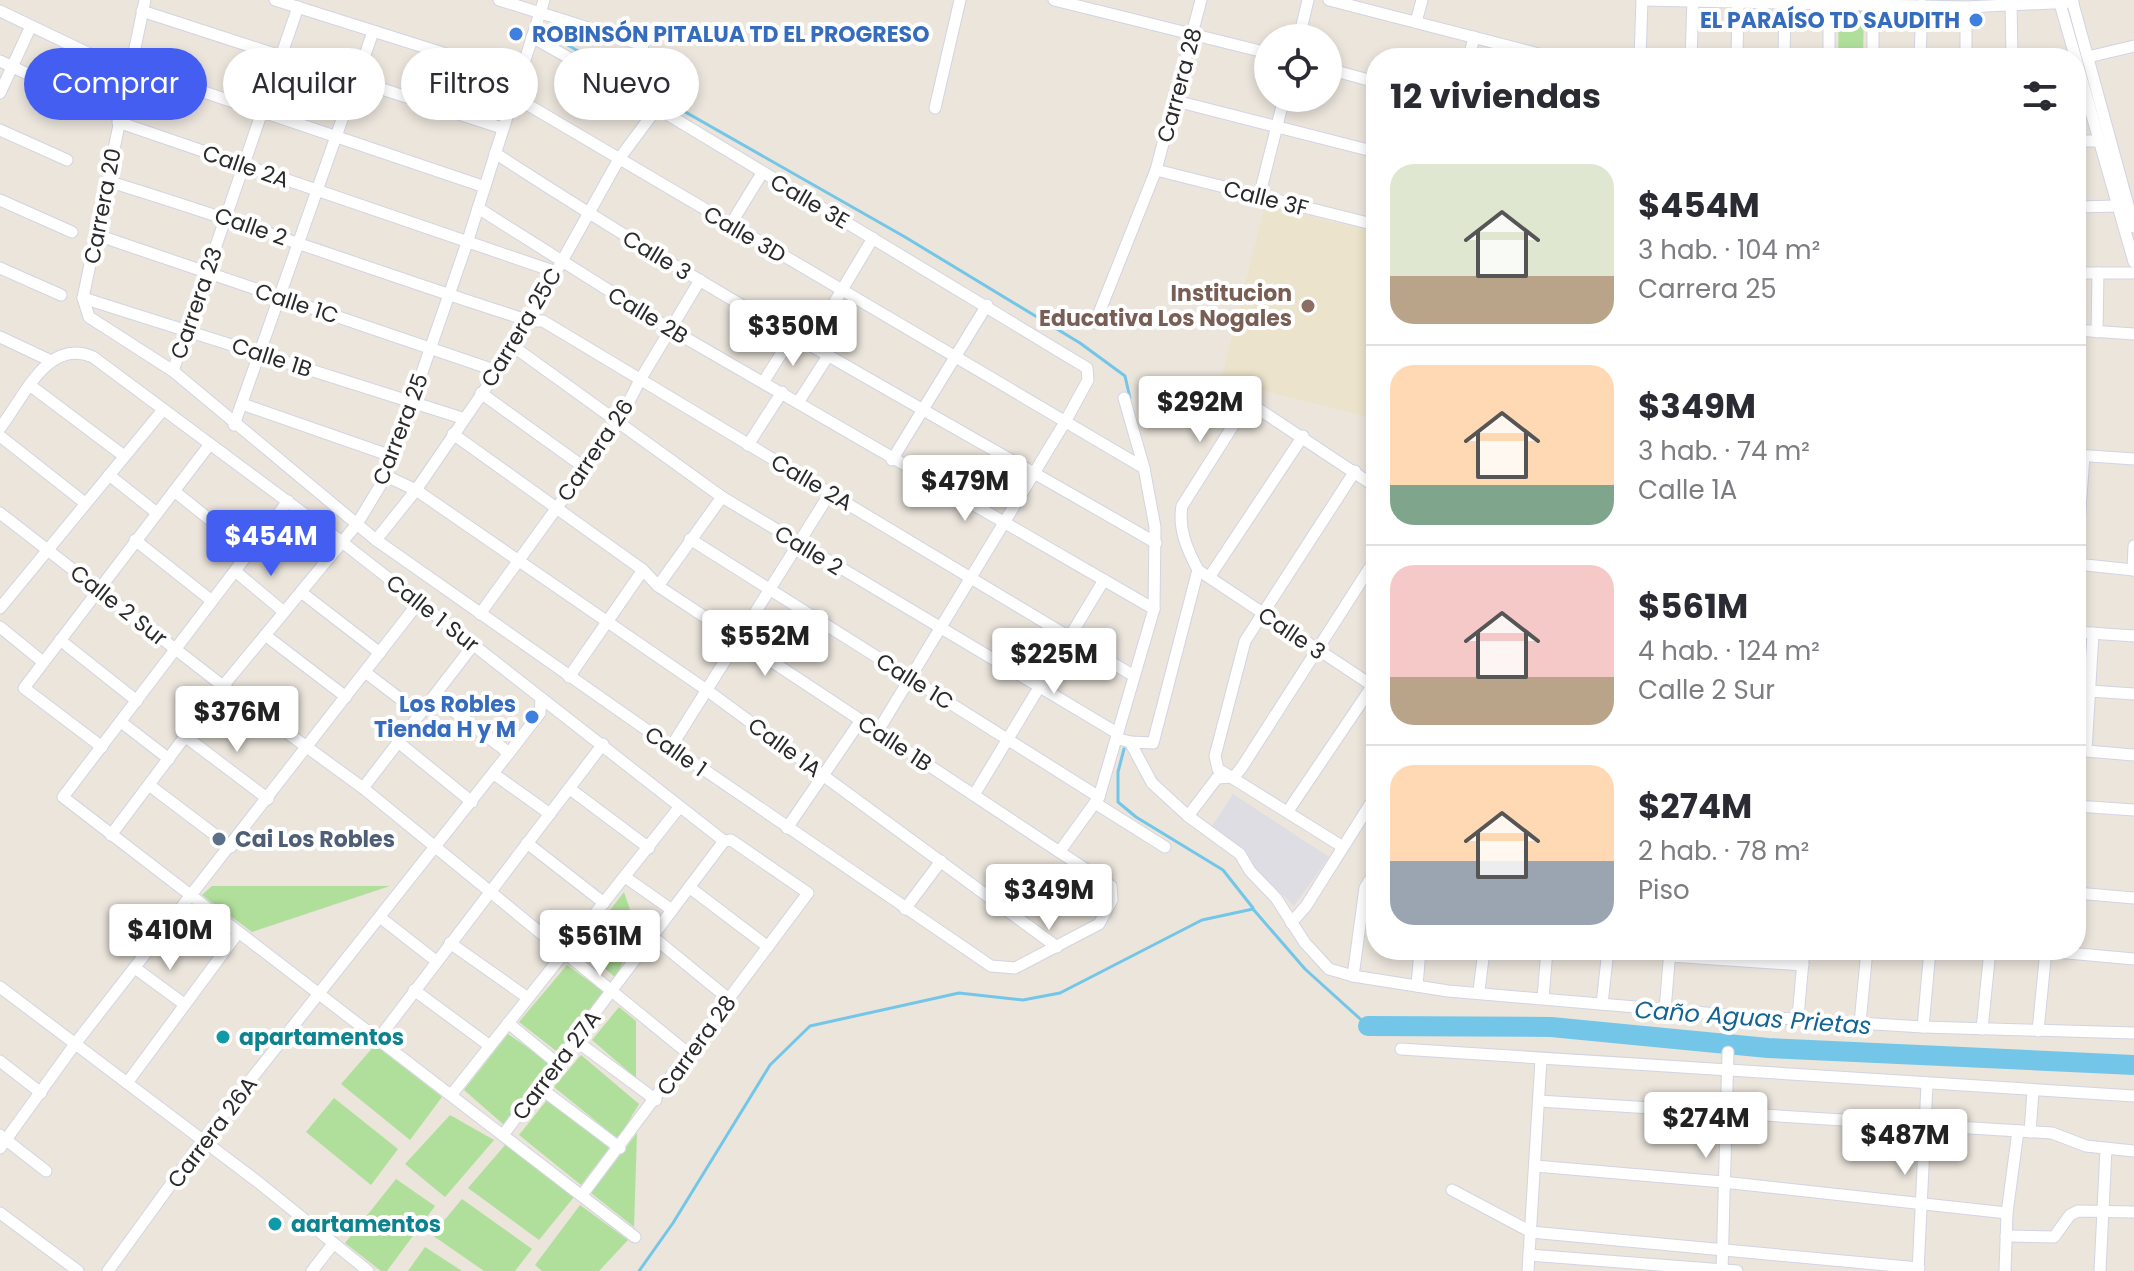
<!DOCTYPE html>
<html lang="es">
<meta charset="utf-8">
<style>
:root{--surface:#fff;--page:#f2f2f3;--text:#2b2b33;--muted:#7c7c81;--line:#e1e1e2;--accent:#435ef1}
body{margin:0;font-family:Poppins,sans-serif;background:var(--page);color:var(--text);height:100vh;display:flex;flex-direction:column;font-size:30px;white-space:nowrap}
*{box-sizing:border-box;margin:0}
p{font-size:26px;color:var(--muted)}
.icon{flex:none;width:44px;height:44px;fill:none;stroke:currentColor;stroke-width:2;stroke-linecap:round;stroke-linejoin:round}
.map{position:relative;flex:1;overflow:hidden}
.drawer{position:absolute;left:1366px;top:48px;width:720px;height:912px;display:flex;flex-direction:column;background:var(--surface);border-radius:32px;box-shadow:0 4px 12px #0003}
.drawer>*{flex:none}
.guide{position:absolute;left:24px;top:48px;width:760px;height:72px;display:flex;gap:16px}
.buttons{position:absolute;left:1254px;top:24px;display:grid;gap:16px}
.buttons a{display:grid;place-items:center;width:88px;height:88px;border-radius:50%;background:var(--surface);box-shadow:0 4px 12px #0003;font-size:40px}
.price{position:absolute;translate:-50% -68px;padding:0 18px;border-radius:8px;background:#fff;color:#222;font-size:26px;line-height:52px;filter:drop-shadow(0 2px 4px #0008)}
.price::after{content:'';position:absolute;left:50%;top:48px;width:24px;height:18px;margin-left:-12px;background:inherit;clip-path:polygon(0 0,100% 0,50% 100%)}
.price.current{background:var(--accent);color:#fff}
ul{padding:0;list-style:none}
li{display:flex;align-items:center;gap:24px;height:200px;padding:0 24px}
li+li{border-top:2px solid var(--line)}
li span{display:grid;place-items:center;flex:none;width:224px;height:160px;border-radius:24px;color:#555}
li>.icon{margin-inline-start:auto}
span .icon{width:96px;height:96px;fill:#fffc;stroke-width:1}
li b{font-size:34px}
h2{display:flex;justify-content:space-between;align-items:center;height:96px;padding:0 24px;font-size:34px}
.tag{padding:0 28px;border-radius:36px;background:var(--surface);box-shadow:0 4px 12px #0003;font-size:28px;line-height:72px}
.tag.current{background:var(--accent);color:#fff}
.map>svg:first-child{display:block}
.industrial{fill:#dfdde4}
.education{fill:#ece3cc}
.green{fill:#b0df9b}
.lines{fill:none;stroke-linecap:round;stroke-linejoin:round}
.stream{stroke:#74c6e9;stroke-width:3}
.river{stroke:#74c6e9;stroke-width:20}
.street-casing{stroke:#d2d4e2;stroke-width:13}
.street{stroke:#fff;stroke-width:11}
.shop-dot{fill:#3f7fe0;stroke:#fff;stroke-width:3}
.education-dot{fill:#8d6e63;stroke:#fff;stroke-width:3}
.service-dot{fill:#5c6f8a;stroke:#fff;stroke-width:3}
.culture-dot{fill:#0f9aa8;stroke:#fff;stroke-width:3}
.labels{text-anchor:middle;stroke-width:8;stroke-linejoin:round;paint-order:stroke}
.shop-label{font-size:22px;font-weight:bold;fill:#366cbe;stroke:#fff;text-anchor:end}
.street-label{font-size:22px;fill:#2a2a2a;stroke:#fff}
.education-label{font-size:22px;font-weight:bold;fill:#785e54;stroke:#fff;text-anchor:end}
.service-label{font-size:22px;font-weight:bold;fill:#4e5e75;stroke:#fff;text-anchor:start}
.culture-label{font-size:22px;font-weight:bold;fill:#0d838f;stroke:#fff;text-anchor:start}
.water-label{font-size:24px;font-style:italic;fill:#136494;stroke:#fff}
</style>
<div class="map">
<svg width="2134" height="1271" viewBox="0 0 2134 1271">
<rect width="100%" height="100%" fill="#ebe5dc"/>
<!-- industrial -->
<polygon class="industrial" points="1233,794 1329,857 1294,906 1212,826"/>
<!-- education -->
<polygon class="education" points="1265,205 1376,233 1376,419 1221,380"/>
<!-- green -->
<g class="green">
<polygon points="1839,11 1864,11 1863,58 1838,58"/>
<polygon points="212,886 390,886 252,932 202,895"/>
<polygon points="624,892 636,927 616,978 581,948"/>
<polygon points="567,965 608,995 560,1054 519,1022"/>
<polygon points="619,1007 636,1021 636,1078 592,1040"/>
<polygon points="508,1034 553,1065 504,1125 464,1090"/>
<polygon points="375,1045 442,1097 410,1140 341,1084"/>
<polygon points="581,1055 639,1104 618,1139 554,1087"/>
<polygon points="334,1098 398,1149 371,1185 306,1132"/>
<polygon points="547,1100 609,1148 581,1185 519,1135"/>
<polygon points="450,1115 494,1140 445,1197 405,1164"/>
<polygon points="637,1133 634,1227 591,1193"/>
<polygon points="506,1144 574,1197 539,1240 468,1188"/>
<polygon points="396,1179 435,1206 387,1271 381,1271 345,1243"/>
<polygon points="462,1199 532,1249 515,1271 484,1271 432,1235"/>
<polygon points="580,1205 628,1240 599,1271 542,1271 535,1265"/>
<polygon points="425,1247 462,1271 408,1271"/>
</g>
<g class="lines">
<!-- stream -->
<g class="stream">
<polyline points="550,35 905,237 1080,343 1125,376 1130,398"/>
<polyline points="1124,749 1118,772 1118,802 1136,817 1223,870 1253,908"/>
<polyline points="639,1271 673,1223 770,1065 810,1026 959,993 1023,1000 1060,993 1202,920 1253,909 1305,969 1368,1026"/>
</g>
<!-- river -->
<polyline class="river" points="1368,1026 1551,1027 1768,1048 2134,1065"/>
<defs>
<g id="street">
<polyline points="145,0 83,298 89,317 173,371 376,540 671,747 991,966 1015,968 1099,924 1112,900 1111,886 658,586 643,570 453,434"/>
<polyline points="275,0 519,77"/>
<polyline points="499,0 643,45"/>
<polyline points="1054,0 1268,53"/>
<polyline points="1329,0 1554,58"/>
<polyline points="1642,0 1966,7 2073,2"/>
<polyline points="2059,0 2134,262"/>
<polyline points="2072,0 2134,227"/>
<polyline points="2011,1 2012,58"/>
<polyline points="0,11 94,56"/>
<polyline points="142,11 502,128"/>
<polyline points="1416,22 1422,0"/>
<polyline points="532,37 657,108 1087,368 1088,380 1065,422 878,731"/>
<polyline points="1299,38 1308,0"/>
<polyline points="2088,57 2134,46"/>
<polyline points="1469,58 1474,37"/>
<polyline points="1640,58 1642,0"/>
<polyline points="1691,58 1693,0"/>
<polyline points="1737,58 1738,2"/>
<polyline points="1784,58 1785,3"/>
<polyline points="1829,58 1829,3"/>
<polyline points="1873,58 1873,4"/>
<polyline points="1920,58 1922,5"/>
<polyline points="1966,58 1966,7"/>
<polyline points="0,61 72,95"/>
<polyline points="130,67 485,187"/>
<polyline points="1328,69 1376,82"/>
<polyline points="0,93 31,26"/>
<polyline points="513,96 1144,468"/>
<polyline points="1176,101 1376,152"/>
<polyline points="935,108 960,0"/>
<polyline points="118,122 556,272"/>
<polyline points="0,130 67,160"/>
<polyline points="2076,141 2098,141"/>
<path d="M 495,153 C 709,293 935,415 1156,543"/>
<polyline points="1156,170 1376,225"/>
<path d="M 107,181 C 249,224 388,276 530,321 L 543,321 L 1134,676"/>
<polyline points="1259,197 1284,98"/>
<polyline points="0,200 72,232"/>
<polyline points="2076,207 2118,206"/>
<polyline points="478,208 670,329 1154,609"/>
<polyline points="729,227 762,173"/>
<polyline points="97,235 497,371"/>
<polyline points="0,268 61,295"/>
<polyline points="2076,273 2134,273"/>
<polyline points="83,298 462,418"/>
<polyline points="1095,323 1156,170 1201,0"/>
<polyline points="2076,330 2134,334"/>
<polyline points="2097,332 2098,273"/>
<polyline points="0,337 49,360"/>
<polyline points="809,345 873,238"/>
<polyline points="514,347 722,497 1117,733 1119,739 1130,742 1152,783 1188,816 1240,854 1250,871 1276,898 1305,943 1329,969 1353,976 1448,991 1729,1015 1923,1027 2134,1033"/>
<polyline points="173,371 298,7"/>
<polyline points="764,381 793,335"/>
<polyline points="31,386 124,456"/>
<polyline points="481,393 585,468"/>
<polyline points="799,401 828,356"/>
<polyline points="242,404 394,457"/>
<polyline points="234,425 373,32"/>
<path d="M 0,428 C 24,398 47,337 93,357 L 342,542 L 724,841 L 731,840 L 808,893 L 582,1195"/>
<polyline points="0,436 85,503"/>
<polyline points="748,445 782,392"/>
<polyline points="2076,455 2134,459"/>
<polyline points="2084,456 2076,564 2134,570"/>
<polyline points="892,460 987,305"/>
<polyline points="109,475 157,513"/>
<polyline points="386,476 416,490 708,691 1057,947"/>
<path d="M 1376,487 L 1248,402 L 1182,506 C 1178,529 1187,549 1198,570 L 1376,688"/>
<polyline points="174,491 249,551"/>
<polyline points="288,501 63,797 635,1237"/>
<polyline points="0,513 223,686 363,788 689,1054"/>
<polyline points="690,539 1099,797"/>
<polyline points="135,540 212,601"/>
<polyline points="376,540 416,490 514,347 619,159 657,108"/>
<polyline points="2133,570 2134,546"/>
<polyline points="235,571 284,612"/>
<polyline points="1210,576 1303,436"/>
<polyline points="658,586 722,497"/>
<polyline points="301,592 380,653"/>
<polyline points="0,608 162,411"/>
<polyline points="480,614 618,423 640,380 700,280"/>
<polyline points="0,627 43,662"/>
<polyline points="2076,632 2134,636"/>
<polyline points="2093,633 2086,751 2134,755"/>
<polyline points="265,635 346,697"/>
<polyline points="60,640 137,701"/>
<polyline points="365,672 420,714"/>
<polyline points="569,677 643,570"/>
<polyline points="2090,691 2134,694"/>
<polyline points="434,696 509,753"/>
<polyline points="121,722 169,759"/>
<polyline points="186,737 268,799"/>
<polyline points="398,742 472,802"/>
<polyline points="1130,742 1153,743 1198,570"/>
<polyline points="102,747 24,688 210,444"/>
<polyline points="671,747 830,493"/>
<polyline points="494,774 550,814"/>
<polyline points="149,785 231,847"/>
<polyline points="363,788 474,644"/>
<polyline points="570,789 649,848"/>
<polyline points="974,795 1104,580"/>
<polyline points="1095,803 1165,847"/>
<polyline points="2076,806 2134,810"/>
<polyline points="1288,811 1375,682"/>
<polyline points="1188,816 1217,778 1234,777 1242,767 1376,558"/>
<polyline points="787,828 861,720"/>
<polyline points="111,835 223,686 357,524 386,476 468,240 544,0"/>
<polyline points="527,843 604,903"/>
<polyline points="1343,847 1218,769 1215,756 1245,641 1355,471"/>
<polyline points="1060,851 1099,797 1154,609 1155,527 1144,468 1124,398"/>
<polyline points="625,877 672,910"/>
<polyline points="689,887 768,947"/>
<polyline points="2076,893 2134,898"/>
<polyline points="905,909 941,861"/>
<polyline points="381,918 436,961"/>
<polyline points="1291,923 1306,906 1376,795"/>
<polyline points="653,937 730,1000"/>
<polyline points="450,943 528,998"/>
<polyline points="2046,951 2134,959"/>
<polyline points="1670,956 1803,965"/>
<polyline points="135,968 184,1004"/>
<polyline points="1353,976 1365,888 1369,881 1376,879"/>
<polyline points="1417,986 1420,950"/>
<polyline points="0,987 258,1182 368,1271"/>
<polyline points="414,990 490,1046"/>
<polyline points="1479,991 1484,950"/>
<polyline points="1543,998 1547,950"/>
<polyline points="1602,1004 1608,950"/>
<polyline points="1665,1010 1670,950"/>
<polyline points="1798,1017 1804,950"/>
<polyline points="508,1023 558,1064"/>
<polyline points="1860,1023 1867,950"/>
<polyline points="1923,1027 1930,950"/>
<polyline points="1982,1029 1990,950"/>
<polyline points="2038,1031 2046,950"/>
<polyline points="379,1038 603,744"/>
<polyline points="575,1040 656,1100"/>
<polyline points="1401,1049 2134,1096"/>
<polyline points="0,1061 41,1093"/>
<polyline points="127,1083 238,933"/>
<polyline points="540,1088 620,1148"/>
<polyline points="452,1094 678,809"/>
<polyline points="1539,1101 2052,1133 2086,1146 2134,1151"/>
<polyline points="2030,1132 2033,1091"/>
<polyline points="0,1135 46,1171"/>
<polyline points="503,1135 724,841"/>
<polyline points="0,1148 75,1044 419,602"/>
<polyline points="1535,1166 1723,1182 2007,1213"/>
<polyline points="1452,1190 1531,1232 1919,1268"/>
<polyline points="0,1213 78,1271"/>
<polyline points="2006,1236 2054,1237 2070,1215 2078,1211 2134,1212"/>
<polyline points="1529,1255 1737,1271"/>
<polyline points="108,1271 203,1140 509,753 540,713 541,700"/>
<polyline points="312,1271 333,1244"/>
<polyline points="1528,1271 1541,1059"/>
<polyline points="1722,1271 1728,1052"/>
<polyline points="1918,1271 1927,1085"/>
<polyline points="2005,1271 2007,1213 2018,1131"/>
<polyline points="2100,1271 2106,1149"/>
</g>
</defs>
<!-- street casing -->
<use href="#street" class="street-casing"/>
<!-- street -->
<use href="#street" class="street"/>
</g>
<!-- markers -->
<g class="shop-dot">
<circle cx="1976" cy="20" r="8"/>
<circle cx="516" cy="34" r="8"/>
<circle cx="532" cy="717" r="8"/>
</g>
<circle class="education-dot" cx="1308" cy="306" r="8"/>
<circle class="service-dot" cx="219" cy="839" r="8"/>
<g class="culture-dot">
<circle cx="223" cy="1037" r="8"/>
<circle cx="275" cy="1224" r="8"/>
</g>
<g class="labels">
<!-- shop labels -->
<g class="shop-label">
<text x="1960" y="28">EL PARAÍSO TD SAUDITH</text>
<text x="532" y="42" text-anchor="start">ROBINSÓN PITALUA TD EL PROGRESO</text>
<text x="516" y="712">Los Robles<tspan x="516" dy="25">Tienda H y M</tspan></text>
</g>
<!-- street labels -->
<g class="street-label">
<text transform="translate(1179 85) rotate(-75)" y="8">Carrera 28</text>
<text transform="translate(246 166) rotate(19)" y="8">Calle 2A</text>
<text transform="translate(1266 198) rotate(14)" y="8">Calle 3F</text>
<text transform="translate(810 201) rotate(30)" y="8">Calle 3E</text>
<text transform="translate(102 206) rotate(-79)" y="8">Carrera 20</text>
<text transform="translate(251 226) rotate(19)" y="8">Calle 2</text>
<text transform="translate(745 234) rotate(30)" y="8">Calle 3D</text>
<text transform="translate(657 255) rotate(31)" y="8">Calle 3</text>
<text transform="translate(196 303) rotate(-71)" y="8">Carrera 23</text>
<text transform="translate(297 303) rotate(18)" y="8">Calle 1C</text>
<text transform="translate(648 315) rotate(31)" y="8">Calle 2B</text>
<text transform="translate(521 327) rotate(-59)" y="8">Carrera 25C</text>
<text transform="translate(272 357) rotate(18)" y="8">Calle 1B</text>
<text transform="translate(400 429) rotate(-69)" y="8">Carrera 25</text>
<text transform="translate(595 450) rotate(-56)" y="8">Carrera 26</text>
<text transform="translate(812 482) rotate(30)" y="8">Calle 2A</text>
<text transform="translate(809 550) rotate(31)" y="8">Calle 2</text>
<text transform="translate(119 605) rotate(38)" y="8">Calle 2 Sur</text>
<text transform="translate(433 613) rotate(38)" y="8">Calle 1 Sur</text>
<text transform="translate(1292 633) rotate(34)" y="8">Calle 3</text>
<text transform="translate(915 681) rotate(32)" y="8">Calle 1C</text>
<text transform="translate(895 743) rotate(33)" y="8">Calle 1B</text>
<text transform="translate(785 747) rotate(36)" y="8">Calle 1A</text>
<text transform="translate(676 751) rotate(35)" y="8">Calle 1</text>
<text transform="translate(696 1045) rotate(-54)" y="8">Carrera 28</text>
<text transform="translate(556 1065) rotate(-53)" y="8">Carrera 27A</text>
<text transform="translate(212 1132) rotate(-53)" y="8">Carrera 26A</text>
</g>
<!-- education labels -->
<g class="education-label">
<text x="1292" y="301">Institucion<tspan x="1292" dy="25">Educativa Los Nogales</tspan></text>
</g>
<!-- service labels -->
<g class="service-label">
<text x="235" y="847">Cai Los Robles</text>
</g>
<!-- culture labels -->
<g class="culture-label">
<text x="239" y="1045">apartamentos</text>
<text x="291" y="1232">aartamentos</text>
</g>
<!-- water labels -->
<g class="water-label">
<text transform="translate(1753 1018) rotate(4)" y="8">Caño Aguas Prietas</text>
</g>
</g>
</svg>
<div class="buttons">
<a><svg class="icon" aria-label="locate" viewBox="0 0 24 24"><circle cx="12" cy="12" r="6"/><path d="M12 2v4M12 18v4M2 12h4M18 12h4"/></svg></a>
</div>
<b class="price" style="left:793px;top:368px">$350M</b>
<b class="price" style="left:1200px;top:444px">$292M</b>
<b class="price" style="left:965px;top:523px">$479M</b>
<b class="price current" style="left:271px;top:578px">$454M</b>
<b class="price" style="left:765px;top:678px">$552M</b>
<b class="price" style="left:1054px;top:696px">$225M</b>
<b class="price" style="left:237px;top:754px">$376M</b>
<b class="price" style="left:1049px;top:932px">$349M</b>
<b class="price" style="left:170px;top:972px">$410M</b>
<b class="price" style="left:600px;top:978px">$561M</b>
<b class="price" style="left:1706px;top:1160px">$274M</b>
<b class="price" style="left:1905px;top:1177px">$487M</b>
<div class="guide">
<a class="tag current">Comprar</a>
<a class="tag">Alquilar</a>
<a class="tag">Filtros</a>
<a class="tag">Nuevo</a>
</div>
<section class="drawer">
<h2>12 viviendas<svg class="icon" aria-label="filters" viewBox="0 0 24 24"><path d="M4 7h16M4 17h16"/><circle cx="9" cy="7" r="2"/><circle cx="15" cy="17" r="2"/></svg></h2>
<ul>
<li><span style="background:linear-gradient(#dfe7d0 70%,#b9a48a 0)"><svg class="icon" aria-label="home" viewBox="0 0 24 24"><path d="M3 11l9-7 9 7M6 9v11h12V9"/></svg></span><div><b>$454M</b><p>3 hab. · 104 m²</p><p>Carrera 25</p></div></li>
<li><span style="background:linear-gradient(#ffd9b3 75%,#7fa58c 0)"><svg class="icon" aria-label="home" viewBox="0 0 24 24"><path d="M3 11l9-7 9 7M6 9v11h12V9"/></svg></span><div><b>$349M</b><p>3 hab. · 74 m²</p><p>Calle 1A</p></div></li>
<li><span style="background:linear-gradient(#f6c9c9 70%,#b9a48a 0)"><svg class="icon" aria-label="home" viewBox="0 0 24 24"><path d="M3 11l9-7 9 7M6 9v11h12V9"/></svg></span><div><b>$561M</b><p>4 hab. · 124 m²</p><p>Calle 2 Sur</p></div></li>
<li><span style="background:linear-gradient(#ffd9b3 60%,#9aa5b1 0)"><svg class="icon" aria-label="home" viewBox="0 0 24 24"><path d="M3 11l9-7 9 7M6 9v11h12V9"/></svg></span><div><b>$274M</b><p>2 hab. · 78 m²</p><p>Piso</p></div></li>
</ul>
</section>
</div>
